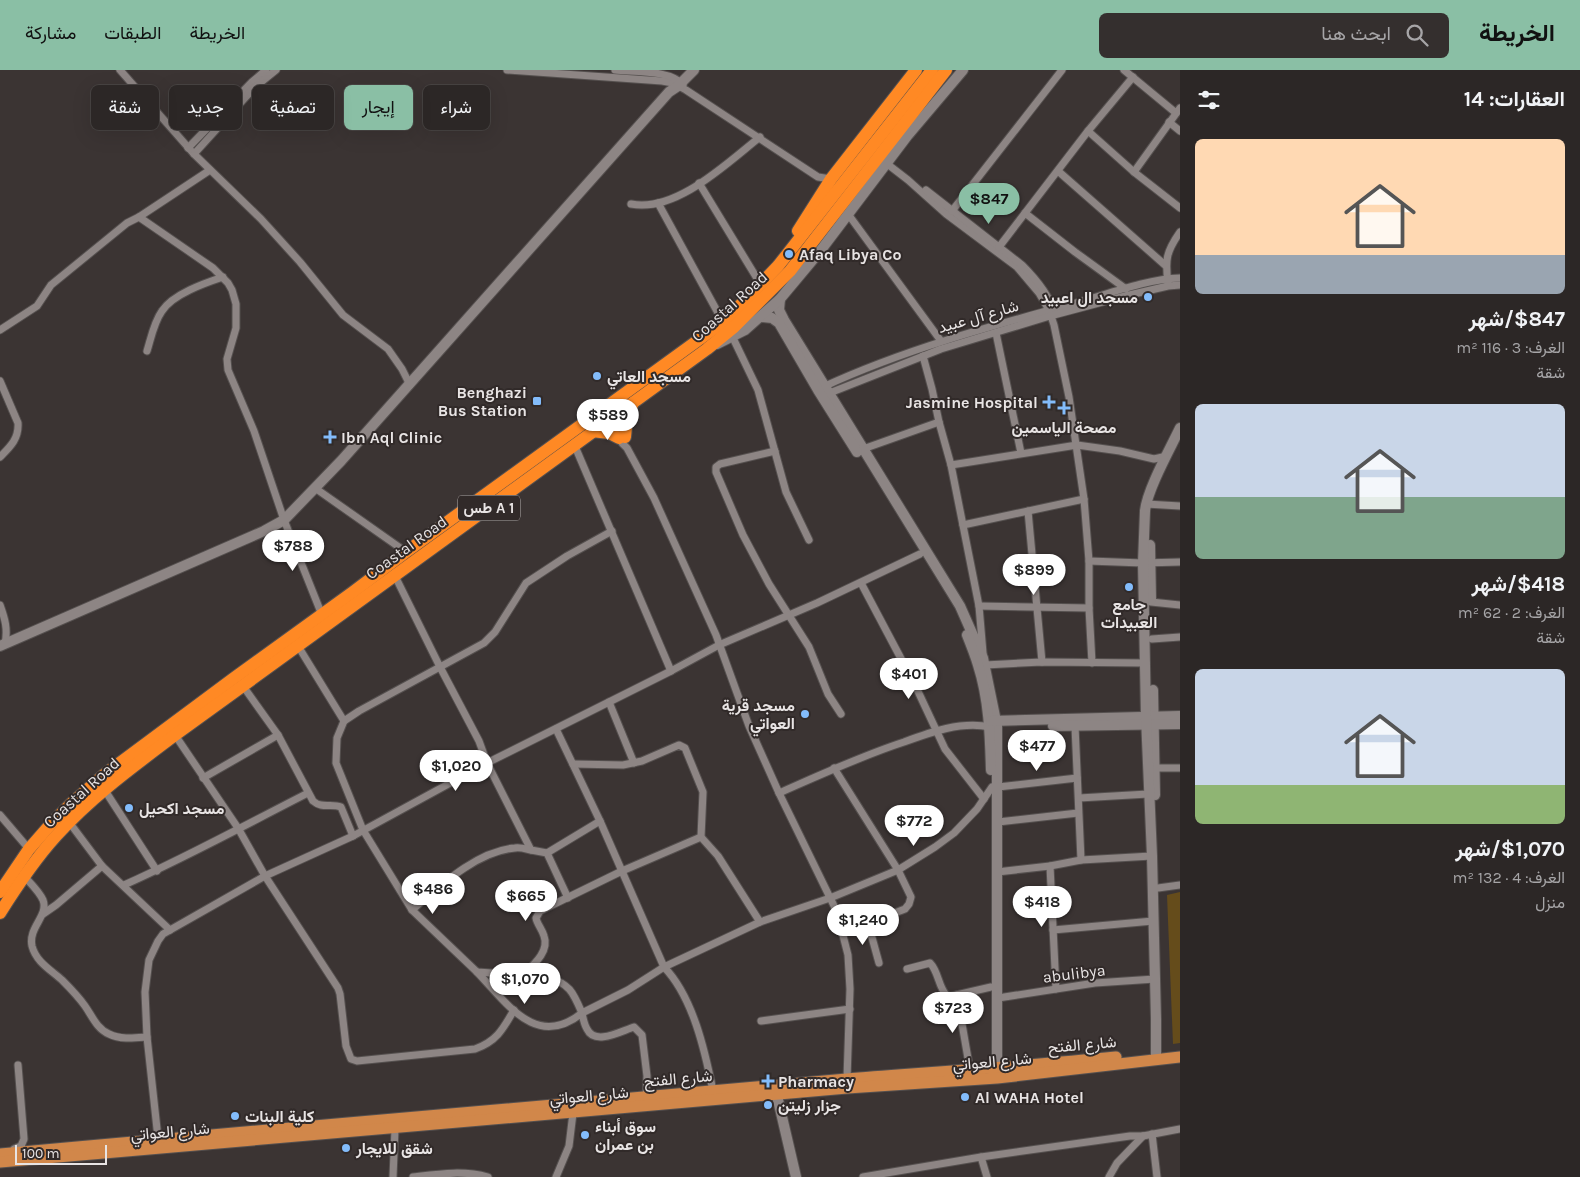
<!DOCTYPE html>
<html lang="ar">
<meta charset="utf-8">
<style>
:root{--surface:#2c2726;--page:#342f2e;--text:#f1f3f6;--muted:#a6a5a7;--line:#484443;--accent:#8abfa5}
body{margin:0;font-family:Karla,Vazirmatn,sans-serif;background:var(--page);color:var(--text);direction:rtl;height:100vh;display:flex;flex-direction:column;font-size:19px;white-space:nowrap}
*{box-sizing:border-box;margin:0}
p{font-size:16px;color:var(--muted)}
.icon{flex:none;width:28px;height:28px;fill:none;stroke:currentColor;stroke-width:2;stroke-linecap:round;stroke-linejoin:round}
.map{position:relative;flex:1;overflow:hidden;direction:ltr}
.details{display:flex;flex-direction:column;background:var(--surface);width:400px}
.details>*{flex:none}
.hud{position:absolute;left:15px;top:15px;width:475px;height:45px;direction:rtl;display:flex;gap:10px}
.scale{position:absolute;left:15px;bottom:12px;width:92px;box-sizing:border-box;padding-left:5px;border:2px solid #e8e4e4;border-top:0;font-size:14px;line-height:18px;white-space:nowrap;color:#e8e4e4;-webkit-text-stroke:4px #312a29;paint-order:stroke}
.price{position:absolute;translate:-50% -42px;padding:0 11px;border-radius:18px;background:#fff;color:#222;font-size:16px;line-height:32px;filter:drop-shadow(0 1px 2px #0008)}
.price::after{content:'';position:absolute;left:50%;top:30px;width:15px;height:11px;margin-left:-8px;background:inherit;clip-path:polygon(0 0,100% 0,50% 100%)}
.price.active{background:var(--accent);color:#111}
ul{padding:0;list-style:none}
li{display:grid;align-content:center;gap:10px;height:265px;padding:0 15px}
li span{display:grid;place-items:center;height:155px;border-radius:8px;color:#555}
li>.icon{margin-inline-start:auto}
span .icon{width:90px;height:90px;fill:#fffc;stroke-width:1}
li b{font-size:21px}
h2{display:flex;justify-content:space-between;align-items:center;height:60px;padding:0 15px;font-size:21px}
.tag{padding:0 18px;border-radius:8px;background:var(--surface);box-shadow:0 5px 20px #0002,0 0 0 1px var(--line);font-size:18px;line-height:45px}
.tag.active{background:var(--accent);color:#111}
header{display:flex;align-items:center;gap:30px;box-sizing:border-box;height:70px;padding:0 25px;background:var(--accent);color:#111}
header strong{font-size:24px}
nav{display:flex;gap:28px;margin-inline-start:auto;font-size:18px}
.search{width:350px;height:45px;background:var(--page);display:flex;align-items:center;gap:12px;box-sizing:border-box;padding:0 18px;border-radius:8px;color:var(--muted);font-size:19px}
main{display:flex;flex:1;min-height:0}
.map>svg:first-child{display:block}
.green{fill:#654c1b}
.lines{fill:none;stroke-linecap:round;stroke-linejoin:round}
.street-casing{stroke:#55504f;stroke-width:9}
.secondary-casing{stroke:#55504f;stroke-width:12}
.primary-casing{stroke:#55504f;stroke-width:13}
.highway-casing{stroke:#55504f;stroke-width:14}
.street{stroke:#8d8584;stroke-width:7}
.secondary{stroke:#8d8584;stroke-width:10}
.primary{stroke:#d1874a;stroke-width:11}
.highway{stroke:#ff8924;stroke-width:12}
.poi-dot{fill:#83bcfb;stroke:#312a29;stroke-width:2}
.labels{text-anchor:middle;stroke-width:4;stroke-linejoin:round;paint-order:stroke}
.shield{fill:#312a29;stroke:#b1acac;stroke-width:1}
.shield-label{font-size:15px;font-weight:bold;fill:#e8e4e4}
.poi-label{font-size:16px;font-weight:bold;fill:#e8e4e4;stroke:#312a29;text-anchor:start}
.street-label{font-size:16px;fill:#e8e4e4;stroke:#312a29}
</style>
<header>
<strong>الخريطة</strong>
<div class="search"><svg class="icon" aria-label="search" viewBox="0 0 24 24"><circle cx="10" cy="10" r="6"/><path d="M15 15l6 6"/></svg>ابحث هنا</div>
<nav><a>الخريطة</a><a>الطبقات</a><a>مشاركة</a></nav>
</header>
<main>
<section class="details">
<h2>العقارات: 14<svg class="icon" aria-label="filters" viewBox="0 0 24 24"><path d="M4 7h16M4 17h16"/><circle cx="9" cy="7" r="2"/><circle cx="15" cy="17" r="2"/></svg></h2>
<ul>
<li><span style="background:linear-gradient(#ffd9b3 75%,#9aa5b1 0)"><svg class="icon" aria-label="home" viewBox="0 0 24 24"><path d="M3 11l9-7 9 7M6 9v11h12V9"/></svg></span><div><b>$847/شهر</b><p>الغرف: 3 · 116 m²</p><p>شقة</p></div></li>
<li><span style="background:linear-gradient(#c9d6e8 60%,#7fa58c 0)"><svg class="icon" aria-label="home" viewBox="0 0 24 24"><path d="M3 11l9-7 9 7M6 9v11h12V9"/></svg></span><div><b>$418/شهر</b><p>الغرف: 2 · 62 m²</p><p>شقة</p></div></li>
<li><span style="background:linear-gradient(#c9d6e8 75%,#8fb573 0)"><svg class="icon" aria-label="home" viewBox="0 0 24 24"><path d="M3 11l9-7 9 7M6 9v11h12V9"/></svg></span><div><b>$1,070/شهر</b><p>الغرف: 4 · 132 m²</p><p>منزل</p></div></li>
</ul>
</section>
<div class="map">
<svg width="1180" height="1107" viewBox="0 0 1180 1107">
<rect width="100%" height="100%" fill="#3b3433"/>
<!-- green -->
<polygon class="green" points="1180,822 1180,973 1173,974 1167,825"/>
<g class="lines">
<defs>
<g id="street">
<polyline points="120,0 194,84 261,149 300,192 343,245 388,279 402,299 410,315"/>
<polyline points="507,0 662,11 673,13 686,20 818,107 831,109"/>
<path d="M 615,0 C 634,2 672,0 683,15"/>
<polyline points="1124,0 1176,43"/>
<polyline points="1169,52 1180,61"/>
<polyline points="1088,61 1134,102 1180,138"/>
<polyline points="188,78 252,12 266,0"/>
<polyline points="194,84 255,17 276,0"/>
<polyline points="886,93 908,110 946,144 1017,197 1039,223 1049,240 1054,255 1069,327 1084,429 1089,491 1089,538 1092,593"/>
<polyline points="1058,101 1165,195"/>
<polyline points="1134,102 1180,38"/>
<polyline points="699,113 761,215"/>
<path d="M 926,120 L 1022,195 C 1035,208 1049,224 1054,242"/>
<polyline points="658,133 723,252"/>
<path d="M 631,134 C 676,143 727,93 760,67"/>
<polyline points="952,141 1062,0"/>
<polyline points="1025,143 1075,182 1126,219"/>
<polyline points="848,144 941,271"/>
<polyline points="139,147 213,198 228,213 232,220 236,234 236,258 227,289 228,300 254,361 284,450 322,545"/>
<polyline points="999,177 1088,61 1133,7"/>
<path d="M 1168,213 C 1165,190 1166,182 1180,162"/>
<polyline points="0,260 37,236 51,215 127,153 139,147 210,100"/>
<polyline points="996,263 1021,383"/>
<polyline points="733,268 758,320 786,422 809,470"/>
<path d="M 147,281 C 151,268 154,252 162,241 C 173,224 205,213 223,207"/>
<polyline points="923,286 932,319 939,352 951,395 979,536 983,583"/>
<path d="M 0,311 L 18,353 C 19,369 10,377 0,387"/>
<path d="M 823,317 C 903,280 991,256 1076,233 C 1108,224 1147,209 1180,208"/>
<polyline points="827,324 941,279 1050,246 1125,226 1168,216 1180,215"/>
<polyline points="610,349 622,373 627,378 654,428 716,565 749,656 779,723 837,842 848,885 850,919 847,1009"/>
<polyline points="574,374 671,601"/>
<polyline points="863,379 939,352"/>
<polyline points="775,381 720,394 716,397 716,402 743,465 769,514 809,577 828,624 841,644"/>
<polyline points="951,395 1077,375 1120,381 1154,389 1167,386"/>
<polyline points="315,418 406,482"/>
<polyline points="1146,434 1180,436"/>
<polyline points="1028,441 1042,592"/>
<polyline points="963,455 1084,429"/>
<path d="M 612,461 L 567,486 L 526,513 L 495,562 L 484,573 L 359,641 L 344,651 L 337,668 L 336,693 L 363,760 L 412,840 L 477,902 L 547,907 C 570,914 573,922 582,943 L 628,920 L 664,897 L 760,852 L 830,828 L 898,800 L 935,777 L 954,763 L 977,739 L 992,717"/>
<polyline points="1089,491 1143,493 1180,492"/>
<polyline points="395,506 440,597 479,671 487,693 531,780 547,783 568,828"/>
<polyline points="861,513 915,615 945,679 984,729"/>
<polyline points="1151,532 1180,535"/>
<path d="M 0,535 C 5,549 8,559 5,574"/>
<polyline points="979,536 1089,538"/>
<polyline points="1152,569 1180,567"/>
<polyline points="298,576 344,651"/>
<polyline points="985,595 1042,592 1146,593"/>
<path d="M 243,616 L 278,665 L 313,731 C 322,739 331,733 341,737 L 353,766"/>
<polyline points="609,632 634,693"/>
<polyline points="1075,656 1081,790"/>
<path d="M 556,659 L 600,751 L 664,897 C 693,927 705,981 713,1021"/>
<path d="M 175,665 L 238,758 L 265,806 L 338,918 L 340,924 L 346,976 L 351,989 L 357,991 L 475,979 C 497,971 503,959 514,940"/>
<polyline points="573,694 623,695 642,691 679,675 685,678 703,722 701,767 718,786 760,852"/>
<polyline points="834,698 898,800 911,827 909,834 905,839 843,863"/>
<polyline points="1155,698 1180,698"/>
<polyline points="203,708 278,665"/>
<polyline points="998,717 1077,708"/>
<polyline points="104,719 157,801"/>
<path d="M 779,723 C 820,705 861,686 904,672 C 931,662 961,651 990,657"/>
<polyline points="1079,728 1148,724"/>
<polyline points="0,745 29,779"/>
<polyline points="69,752 102,796 170,860"/>
<polyline points="998,752 1078,743"/>
<polyline points="547,783 600,751"/>
<polyline points="1050,796 1056,919"/>
<polyline points="997,802 1050,796 1081,790 1152,786"/>
<path d="M 24,806 C 30,813 39,821 43,830 C 49,846 28,857 32,876 C 36,892 51,900 62,910 C 70,918 78,926 85,936 C 92,946 97,959 109,964 C 121,970 135,968 147,967"/>
<path d="M 124,815 C 187,787 247,754 308,723"/>
<polyline points="1158,818 1180,815"/>
<path d="M 412,840 C 440,816 477,781 515,778 C 520,777 526,779 531,780"/>
<polyline points="43,844 56,835 102,796"/>
<polyline points="868,853 879,893"/>
<polyline points="1053,860 1153,851"/>
<path d="M 907,899 L 930,893 C 939,902 938,917 947,926 L 952,926 L 991,917"/>
<path d="M 477,902 C 507,933 536,980 582,943 C 583,948 584,954 587,959 C 595,976 621,961 634,957 L 642,965 L 647,1006 L 646,1030"/>
<path d="M 522,906 C 532,896 550,882 544,866 C 542,859 537,854 536,848 L 540,841 L 622,801 L 701,767"/>
<polyline points="957,925 970,1000"/>
<polyline points="998,928 1095,913 1155,909"/>
<polyline points="761,951 850,939"/>
<polyline points="1152,1064 1157,1107"/>
<polyline points="158,1068 147,967 145,922 149,890 158,871 163,864 265,806 353,766 487,693 671,601 719,575 817,533 920,484"/>
<polyline points="12,1082 14,1079 21,1076 24,1069 18,995"/>
<polyline points="981,1087 987,1107"/>
<polyline points="393,1107 395,1059"/>
<path d="M 413,1107 C 438,1104 463,1100 488,1107"/>
<polyline points="556,1107 569,1076 573,1043"/>
<polyline points="863,1107 981,1087 1130,1066 1143,1066 1180,1059"/>
<polyline points="1109,1107 1117,1093 1143,1066"/>
</g>
<g id="secondary">
<polyline points="780,229 779,240 784,250 960,536 983,588 997,656 997,1005"/>
<polyline points="761,247 772,248 779,253 818,320 857,382"/>
<polyline points="717,274 745,260 780,229 821,180 908,65 963,0"/>
<polyline points="1150,475 1151,530"/>
<path d="M 967,565 C 971,575 975,585 978,595 C 989,629 990,665 991,700"/>
<polyline points="0,576 264,461 284,450 341,391 669,22 678,16 694,0"/>
<polyline points="1153,620 1155,725"/>
<polyline points="991,651 1180,646"/>
<polyline points="1053,656 1180,654"/>
<path d="M 1156,990 L 1156,949 L 1152,786 L 1146,647 L 1143,493 L 1145,441 C 1147,420 1170,379 1180,358"/>
<polyline points="775,1017 796,1107"/>
</g>
<g id="primary">
<path d="M 0,1084 C 282,1058 564,1033 847,1009 C 937,1002 1026,996 1116,987"/>
<polyline points="0,1092 847,1018 997,1008 1180,987"/>
</g>
<g id="highway">
<polyline points="798,161 831,109 916,0"/>
<polyline points="592,361 609,363 619,368"/>
<polyline points="625,367 627,347 633,333"/>
<polyline points="0,822 29,779 50,755 72,733 105,704 234,608 353,522 406,482 726,250 778,196 932,0"/>
<path d="M 0,843 C 17,816 35,789 56,766 C 91,727 134,696 175,665 L 707,279 L 734,257 L 790,201 L 946,0"/>
</g>
</defs>
<!-- street casing -->
<use href="#street" class="street-casing"/>
<!-- secondary casing -->
<use href="#secondary" class="secondary-casing"/>
<!-- primary casing -->
<use href="#primary" class="primary-casing"/>
<!-- highway casing -->
<use href="#highway" class="highway-casing"/>
<!-- street -->
<use href="#street" class="street"/>
<!-- secondary -->
<use href="#secondary" class="secondary"/>
<!-- primary -->
<use href="#primary" class="primary"/>
<!-- highway -->
<use href="#highway" class="highway"/>
</g>
<!-- markers -->
<g class="poi-dot">
<circle cx="789" cy="184" r="5"/>
<circle cx="1148" cy="227" r="5"/>
<circle cx="597" cy="306" r="5"/>
<rect x="532" y="326" width="10" height="10" rx="2.5"/>
<path d="M1046.5 324.5h5v5h5v5h-5v5h-5v-5h-5v-5h5z"/>
<path d="M1061.5 330.5h5v5h5v5h-5v5h-5v-5h-5v-5h5z"/>
<path d="M327.5 359.5h5v5h5v5h-5v5h-5v-5h-5v-5h5z"/>
<circle cx="1129" cy="517" r="5"/>
<circle cx="805" cy="644" r="5"/>
<circle cx="129" cy="738" r="5"/>
<path d="M765.5 1003.5h5v5h5v5h-5v5h-5v-5h-5v-5h5z"/>
<circle cx="965" cy="1027" r="5"/>
<circle cx="768" cy="1035" r="5"/>
<circle cx="235" cy="1046" r="5"/>
<circle cx="585" cy="1065" r="5"/>
<circle cx="346" cy="1078" r="5"/>
</g>
<g class="labels">
<!-- shield labels -->
<rect class="shield" x="458" y="425.5" width="62" height="25" rx="4"/>
<g class="shield-label">
<text x="489" y="443">طس A 1</text>
</g>
<!-- poi labels -->
<g class="poi-label">
<text x="799" y="190">Afaq Libya Co</text>
<text x="1138" y="233" text-anchor="end">مسجد ال اعبيد</text>
<text x="607" y="312">مسجد العاتي</text>
<text x="527" y="328" text-anchor="end">Benghazi<tspan x="527" dy="18">Bus Station</tspan></text>
<text x="1038" y="338" text-anchor="end">Jasmine Hospital</text>
<text x="1064" y="363" text-anchor="middle">مصحة الياسمين</text>
<text x="341" y="373">Ibn Aql Clinic</text>
<text x="1129" y="540" text-anchor="middle">جامع<tspan x="1129" dy="18">العبيدات</tspan></text>
<text x="795" y="641" text-anchor="end">مسجد قرية<tspan x="795" dy="18">العواتي</tspan></text>
<text x="139" y="744">مسجد اكحيل</text>
<text x="778" y="1017">Pharmacy</text>
<text x="975" y="1033">Al WAHA Hotel</text>
<text x="778" y="1041">جزار زليتن</text>
<text x="245" y="1052">كلية البنات</text>
<text x="595" y="1062">سوق أبناء<tspan x="595" dy="18">بن عمران</tspan></text>
<text x="356" y="1084">شقق للايجار</text>
</g>
<!-- street labels -->
<g class="street-label">
<text transform="translate(729 236) rotate(-42)" y="6">Coastal Road</text>
<text transform="translate(978 246) rotate(-16)" y="6">شارع آل عبيد</text>
<text transform="translate(406 477) rotate(-36)" y="6">Coastal Road</text>
<text transform="translate(81 722) rotate(-42)" y="6">Coastal Road</text>
<text transform="translate(1074 903) rotate(-7)" y="6">abulibya</text>
<text transform="translate(1082 974) rotate(-5)" y="6">شارع الفتح</text>
<text transform="translate(992 991) rotate(-5)" y="6">شارع العواتي</text>
<text transform="translate(678 1008) rotate(-5)" y="6">شارع الفتح</text>
<text transform="translate(589 1025) rotate(-5)" y="6">شارع العواتي</text>
<text transform="translate(170 1061) rotate(-5)" y="6">شارع العواتي</text>
</g>
</g>
</svg>
<div class="scale">100 m</div>
<b class="price active" style="left:989px;top:155px">$847</b>
<b class="price" style="left:608px;top:371px">$589</b>
<b class="price" style="left:293px;top:502px">$788</b>
<b class="price" style="left:1034px;top:526px">$899</b>
<b class="price" style="left:909px;top:630px">$401</b>
<b class="price" style="left:1037px;top:702px">$477</b>
<b class="price" style="left:456px;top:722px">$1,020</b>
<b class="price" style="left:914px;top:777px">$772</b>
<b class="price" style="left:433px;top:845px">$486</b>
<b class="price" style="left:526px;top:852px">$665</b>
<b class="price" style="left:1042px;top:858px">$418</b>
<b class="price" style="left:863px;top:876px">$1,240</b>
<b class="price" style="left:525px;top:935px">$1,070</b>
<b class="price" style="left:953px;top:964px">$723</b>
<div class="hud">
<a class="tag">شراء</a>
<a class="tag active">إيجار</a>
<a class="tag">تصفية</a>
<a class="tag">جديد</a>
<a class="tag">شقة</a>
</div>
</div>
</main>
